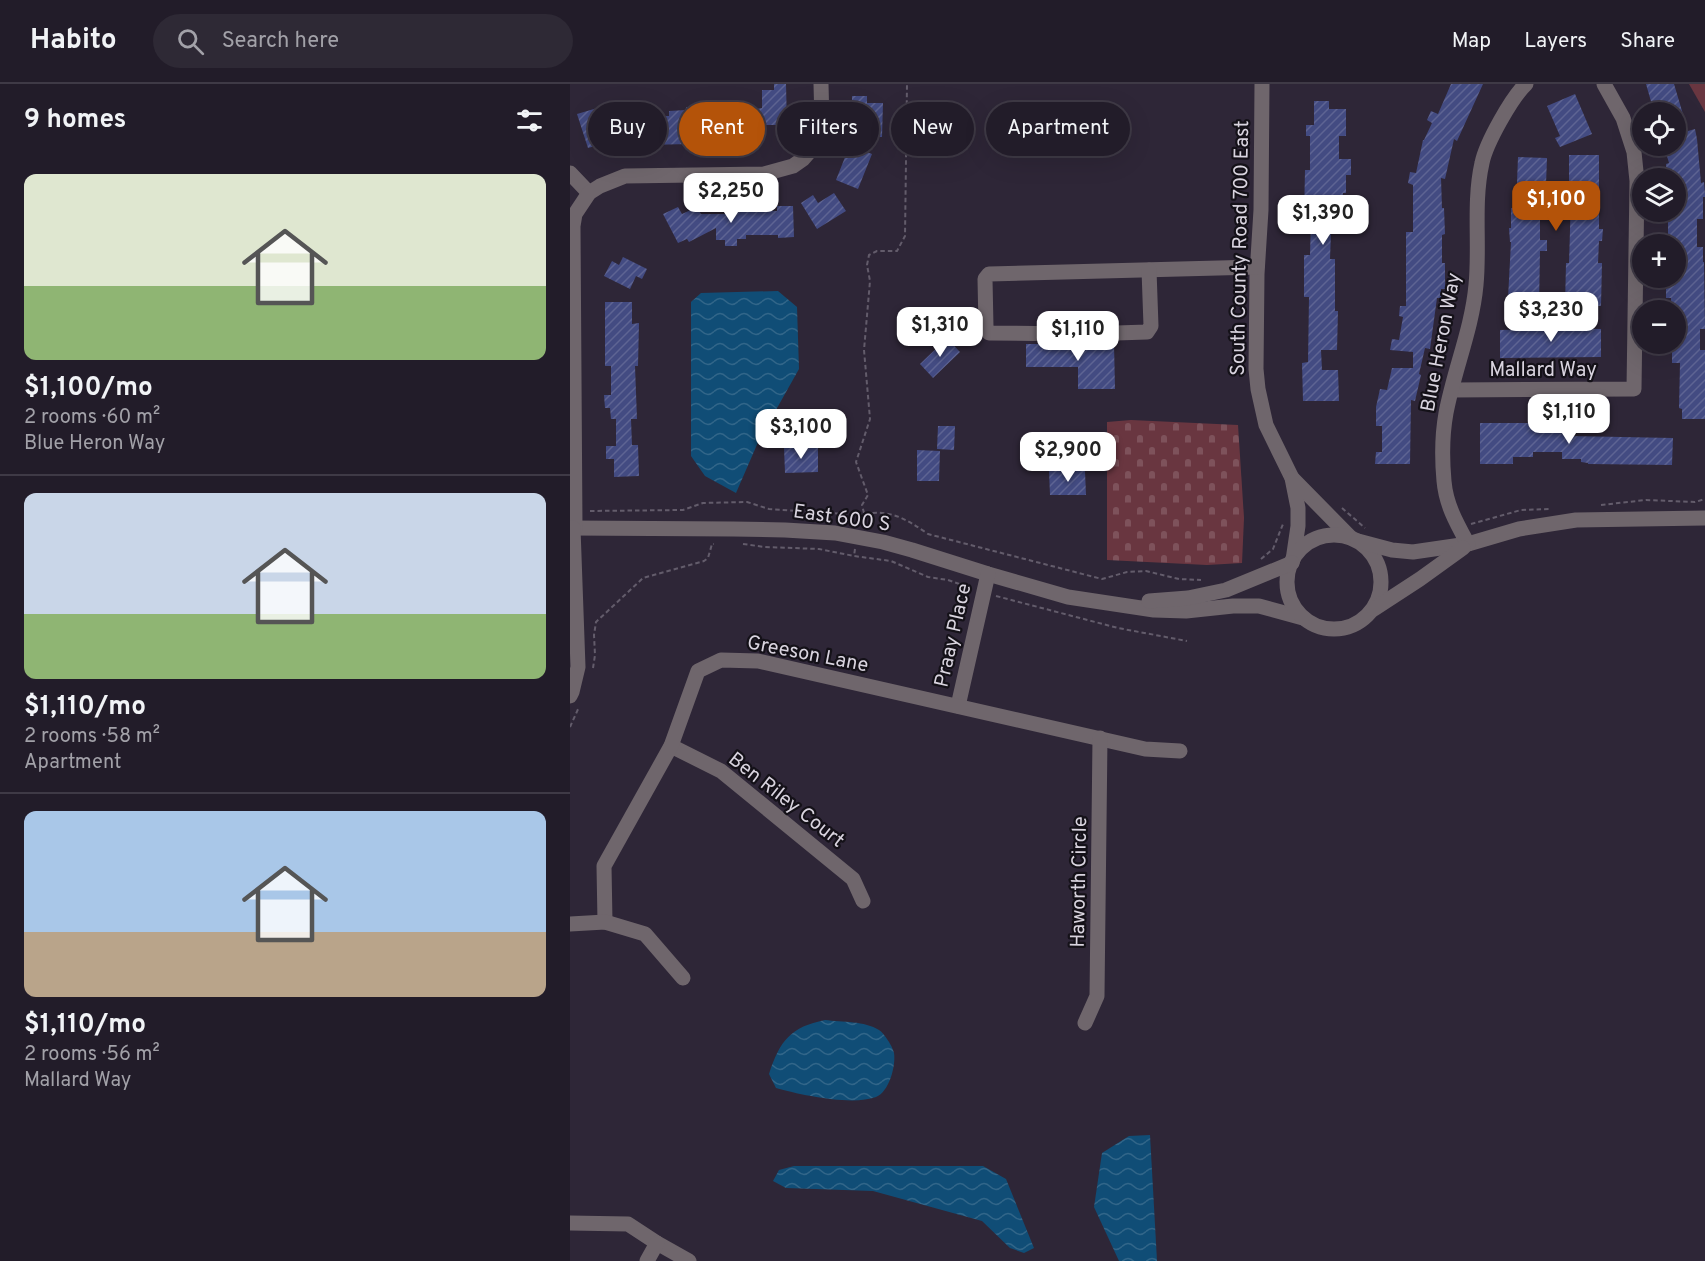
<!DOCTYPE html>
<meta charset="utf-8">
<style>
:root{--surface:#221c29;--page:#2e2935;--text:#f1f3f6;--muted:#a2a1a8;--line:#3f3a46;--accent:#b45309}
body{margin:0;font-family:Overpass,sans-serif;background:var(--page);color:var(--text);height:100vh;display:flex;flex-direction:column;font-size:22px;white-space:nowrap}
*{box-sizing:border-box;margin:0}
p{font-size:20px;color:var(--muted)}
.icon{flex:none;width:33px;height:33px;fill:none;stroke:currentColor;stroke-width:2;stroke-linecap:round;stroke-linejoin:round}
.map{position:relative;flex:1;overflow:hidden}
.sheet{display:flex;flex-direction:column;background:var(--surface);width:570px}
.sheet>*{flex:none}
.hud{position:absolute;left:18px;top:18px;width:570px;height:54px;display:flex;gap:12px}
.fabs{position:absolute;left:1062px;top:18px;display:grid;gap:12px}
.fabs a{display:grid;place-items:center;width:54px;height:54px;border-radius:50%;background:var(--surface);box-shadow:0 6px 24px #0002,0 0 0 2px var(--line);font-size:30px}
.price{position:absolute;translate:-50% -51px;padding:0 14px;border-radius:12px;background:#fff;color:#222;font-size:20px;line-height:39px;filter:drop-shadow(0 2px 3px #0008)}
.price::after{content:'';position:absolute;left:50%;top:36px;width:18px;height:14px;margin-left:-9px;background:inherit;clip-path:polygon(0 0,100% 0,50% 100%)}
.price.selected{background:var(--accent);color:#fff}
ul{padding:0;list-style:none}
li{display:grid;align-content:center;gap:12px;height:318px;padding:0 24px}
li+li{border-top:2px solid var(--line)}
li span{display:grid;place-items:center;height:186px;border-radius:12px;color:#555}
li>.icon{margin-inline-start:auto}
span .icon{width:108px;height:108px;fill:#fffc;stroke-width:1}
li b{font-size:26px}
h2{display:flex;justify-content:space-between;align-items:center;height:72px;padding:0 24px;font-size:26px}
.tag{padding:0 21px;border-radius:27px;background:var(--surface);box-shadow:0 6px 24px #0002,0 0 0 2px var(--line);font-size:21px;line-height:54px}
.tag.selected{background:var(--accent);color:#fff}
header{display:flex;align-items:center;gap:36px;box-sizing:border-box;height:84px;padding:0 30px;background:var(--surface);border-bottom:2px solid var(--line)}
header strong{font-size:28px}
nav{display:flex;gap:33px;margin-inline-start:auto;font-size:21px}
.search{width:420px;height:54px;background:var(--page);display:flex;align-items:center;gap:15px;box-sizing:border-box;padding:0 21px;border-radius:33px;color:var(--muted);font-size:22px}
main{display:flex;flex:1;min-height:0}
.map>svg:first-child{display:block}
.green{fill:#693640}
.cemetery{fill:url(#cemetery-stones)}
.water{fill:url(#water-waves)}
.building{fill:url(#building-hatch)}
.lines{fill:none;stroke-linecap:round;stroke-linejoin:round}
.path{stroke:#635c6b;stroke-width:2;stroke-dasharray:4.5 3;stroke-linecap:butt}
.minor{stroke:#6f666c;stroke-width:15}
.labels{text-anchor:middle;stroke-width:4.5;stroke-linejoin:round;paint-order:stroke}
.street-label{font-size:20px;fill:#d9d4df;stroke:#141118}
</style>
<header>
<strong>Habito</strong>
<div class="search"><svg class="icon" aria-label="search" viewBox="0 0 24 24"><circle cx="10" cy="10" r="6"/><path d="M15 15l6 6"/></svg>Search here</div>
<nav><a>Map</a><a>Layers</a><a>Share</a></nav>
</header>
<main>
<section class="sheet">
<h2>9 homes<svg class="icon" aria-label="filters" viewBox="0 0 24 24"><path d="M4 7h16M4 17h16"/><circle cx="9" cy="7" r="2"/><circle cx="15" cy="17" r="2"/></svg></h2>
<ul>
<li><span style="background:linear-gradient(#dfe7d0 60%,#8fb573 0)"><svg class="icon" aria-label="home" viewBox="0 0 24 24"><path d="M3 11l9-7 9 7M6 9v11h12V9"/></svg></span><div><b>$1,100/mo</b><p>2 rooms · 60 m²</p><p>Blue Heron Way</p></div></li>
<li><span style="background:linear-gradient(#c9d6e8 65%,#8fb573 0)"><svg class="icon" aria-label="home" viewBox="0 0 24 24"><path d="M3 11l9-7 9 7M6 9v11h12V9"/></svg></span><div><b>$1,110/mo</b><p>2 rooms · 58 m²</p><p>Apartment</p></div></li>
<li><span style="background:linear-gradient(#a9c7e8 65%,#b9a48a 0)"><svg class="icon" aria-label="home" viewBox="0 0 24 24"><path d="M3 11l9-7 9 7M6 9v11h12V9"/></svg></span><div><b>$1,110/mo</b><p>2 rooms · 56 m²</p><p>Mallard Way</p></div></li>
</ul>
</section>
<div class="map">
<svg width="1135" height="1177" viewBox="0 0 1135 1177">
<defs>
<pattern id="cemetery-stones" width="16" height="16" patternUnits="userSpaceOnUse" patternTransform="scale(1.5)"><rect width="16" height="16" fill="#693640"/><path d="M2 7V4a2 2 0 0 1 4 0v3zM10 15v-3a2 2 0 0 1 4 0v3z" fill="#7e525b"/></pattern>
<pattern id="water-waves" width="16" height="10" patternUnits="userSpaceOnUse" patternTransform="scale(1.5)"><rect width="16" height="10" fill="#104d76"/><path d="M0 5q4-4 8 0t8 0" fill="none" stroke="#326689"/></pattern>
<pattern id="building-hatch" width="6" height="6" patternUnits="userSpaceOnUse" patternTransform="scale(1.5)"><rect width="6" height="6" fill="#434b82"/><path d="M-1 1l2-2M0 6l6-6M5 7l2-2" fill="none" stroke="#5e6493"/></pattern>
</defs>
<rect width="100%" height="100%" fill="#2e2637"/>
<!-- green -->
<polygon class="green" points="1119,0 1135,0 1135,28"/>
<!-- cemetery -->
<polygon class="cemetery" points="561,336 668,341 674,434 672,479 637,481 537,476 537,338"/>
<!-- water -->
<g class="water">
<polygon points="208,207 227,223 229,285 189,356 166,409 135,392 121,372 121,218 131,209"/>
<path d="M 255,936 C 272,938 295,937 309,946 C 314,949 323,963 324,969 C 326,982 319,1008 306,1013 C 282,1022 231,1011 206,1004 L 199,990 C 210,956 221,943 255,936 Z"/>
<polygon points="580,1051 587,1177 549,1177 524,1123 532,1069 559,1052"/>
<polygon points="224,1082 413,1082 436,1095 464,1164 454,1169 440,1164 412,1137 303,1107 216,1104 203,1097 209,1086"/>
</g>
<!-- building -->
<g class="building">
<polygon points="204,0 216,0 217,41 187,41 186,25 192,24 192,6 204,6"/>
<polygon points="881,0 913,0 887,57 884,55 875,95 871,94 872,124 874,124 875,150 872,151 872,179 875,179 875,205 871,205 871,214 867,214 860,265 855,264 849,290 851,291 845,317 841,316 840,380 805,380 806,368 812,368 812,342 806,342 806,323 810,305 817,306 822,284 843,284 843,268 820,266 822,255 829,256 833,233 829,232 830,222 836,222 836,148 843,148 843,101 838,99 840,88 846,89 853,56 854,56 862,39 857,36 861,27 868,30"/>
<polygon points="1076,0 1104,0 1118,47 1125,45 1127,55 1131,99 1134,98 1135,110 1135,113 1133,113 1133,135 1127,135 1127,163 1133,163 1133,178 1134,178 1135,245 1130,245 1130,266 1135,266 1135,335 1112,335 1112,325 1109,324 1110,279 1102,279 1102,260 1106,260 1106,224 1101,224 1101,214 1096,214 1096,200 1100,200 1100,194 1106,194 1106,160 1098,160 1098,128 1106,128 1106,94 1097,94 1096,80 1099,79 1094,62 1106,62 1106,28 1084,28"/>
<polygon points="1005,10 1022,50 990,63 985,54 990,52 977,22"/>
<polygon points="282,12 297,12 297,19 313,19 312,53 291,53 292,34 282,34"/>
<polygon points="744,17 759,17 759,25 776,25 776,52 769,52 769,75 781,75 781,91 776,91 776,109 773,109 772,150 761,150 760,175 765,175 765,227 768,227 767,266 751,266 752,286 768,286 769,317 733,317 732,279 738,278 739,213 734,213 734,171 740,171 741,134 734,133 735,86 740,86 740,52 736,52 736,41 744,41"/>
<polygon points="41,20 44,33 99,32 99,27 116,26 116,23 128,23 128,26 135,26 136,35 178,34 179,59 144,60 144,51 119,52 119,60 77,61 77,53 73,53 73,52 58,52 58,42 29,51 32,60 18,64 7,30"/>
<polygon points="279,63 283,63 302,70 288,105 266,96"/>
<polygon points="999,71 1029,71 1029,145 1033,145 1032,157 1029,157 1028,179 1032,179 1031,222 995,222 996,179 999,179 1001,113 976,113 975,117 974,117 974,132 970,132 970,156 977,156 977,167 970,167 969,224 941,224 941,215 938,214 941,158 940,158 939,144 941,144 941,124 946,124 948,73 977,74 976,101 999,102"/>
<polygon points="264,109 276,127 247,145 231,119 243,111 248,119"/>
<polygon points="207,122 223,122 224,153 208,154 208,151 176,151 176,155 167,155 167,162 155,162 155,156 146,156 146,144 119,158 117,155 108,159 93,130 108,123 112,130 127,123 131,130 160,130 160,123 175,123 175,127 207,127"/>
<polygon points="53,173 77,185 72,195 66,192 60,205 34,192 42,177 49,181"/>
<polygon points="35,218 62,218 62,240 69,239 68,282 65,282 67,335 61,335 62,361 68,361 69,392 44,393 44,375 36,375 36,362 46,362 46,335 41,335 40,324 35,324 34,311 41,311 41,282 35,282"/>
<polygon points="991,244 1031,245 1031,273 930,274 930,246"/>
<polygon points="377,254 390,268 363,294 350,280"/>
<polygon points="510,257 516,260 544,259 545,305 508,305 508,283 456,283 456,260 503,260"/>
<polygon points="910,339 1001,339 1001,352 1103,354 1102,381 1018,380 1018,379 1011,378 1011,375 992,375 992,368 963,368 963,373 943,373 943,380 910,380"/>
<polygon points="368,342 385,342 384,366 367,365"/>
<polygon points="214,363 248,363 248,388 215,389"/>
<polygon points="347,366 370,367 369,397 347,397"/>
<polygon points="479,387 515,387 516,411 480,411"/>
</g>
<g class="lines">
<!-- path -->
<g class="path">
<polyline points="1031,421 1076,416 1125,418 1135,415"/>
<polyline points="772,424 795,444"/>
<path d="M 20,427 L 113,426 L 133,419 L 177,418 L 199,425 L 290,431 C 318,424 335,434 358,450 L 532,495 L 557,488 L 576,487 L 609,495 L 631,496"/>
<polyline points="294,429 292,421 298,411 286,378 300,335 294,266 300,197 297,181 299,171 307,167 327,167 335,152 337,0"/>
<polyline points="901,440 951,426 980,425"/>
<polyline points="173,460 195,463 249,465 284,472"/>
<polyline points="285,465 284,472 321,477 358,493 378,496 401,504"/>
<polyline points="691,475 703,465 713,440"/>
<polyline points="426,512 548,544 617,557"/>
<polyline points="23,584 25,571 24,551 26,538 73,494 134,477 138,474 142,460 144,460"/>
<polyline points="0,643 9,623"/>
</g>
<!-- minor -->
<g class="minor">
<polyline points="692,0 691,126 687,190 686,285 688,305 696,341 722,394 728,424 728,442 723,476"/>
<polyline points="0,89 19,109"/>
<polyline points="503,250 419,249 416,243 415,195 419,190 687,183"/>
<polyline points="516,250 577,248 581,242 579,186"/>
<polyline points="882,306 1064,305 1067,97 1064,68 1053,34 1034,0"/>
<polyline points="722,394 781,454"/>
<polyline points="0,444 163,445 215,446 265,449 313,458 342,466 418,490 498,513 584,526 616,527 663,522 689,522 733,534"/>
<polyline points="5,444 3,142 5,130 19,109 30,102 55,92 194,90 223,82 233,75 240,67 246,58 250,48 252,38 251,0"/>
<circle cx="764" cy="498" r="47"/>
<polyline points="788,457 822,466 843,468 898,460 949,445 1006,436 1135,434"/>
<path d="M 898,460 C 887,440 876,421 874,397 C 872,375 872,351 876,329 C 884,286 902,245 906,201 C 910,160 903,119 912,79 C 916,59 942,13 956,0"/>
<polyline points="579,517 618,514 656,506 722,479"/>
<polyline points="804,525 850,495 893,464"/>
<polyline points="0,612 2,608 8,583 3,444"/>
<polyline points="388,622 418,490"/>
<polyline points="101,662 151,687 283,795 293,817"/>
<polyline points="35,838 34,782 101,662 128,587 151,576 188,577 575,665 610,667"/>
<polyline points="0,840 35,838 75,850 113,894"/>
<polyline points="515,939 527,912 530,654"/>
<polyline points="0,1139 58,1140 87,1159 119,1177"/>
<polyline points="77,1177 87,1159"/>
</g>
</g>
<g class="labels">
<!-- street labels -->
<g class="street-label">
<text transform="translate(669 164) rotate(-89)" y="7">South County Road 700 East</text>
<text transform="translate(870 258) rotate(-79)" y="7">Blue Heron Way</text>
<text x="973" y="292">Mallard Way</text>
<text transform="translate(272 433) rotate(8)" y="7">East 600 S</text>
<text transform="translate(382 551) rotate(-77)" y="7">Praay Place</text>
<text transform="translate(238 569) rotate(11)" y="7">Greeson Lane</text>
<text transform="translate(217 715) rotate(38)" y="7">Ben Riley Court</text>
<text transform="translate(508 798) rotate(-89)" y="7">Haworth Circle</text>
</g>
</g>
</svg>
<div class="fabs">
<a><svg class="icon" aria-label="locate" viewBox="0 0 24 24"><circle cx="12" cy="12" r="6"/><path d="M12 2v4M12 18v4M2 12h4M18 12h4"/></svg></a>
<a><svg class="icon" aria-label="layers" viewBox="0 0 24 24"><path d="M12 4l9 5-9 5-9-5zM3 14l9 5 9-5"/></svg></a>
<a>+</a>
<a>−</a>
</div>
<b class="price" style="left:161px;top:140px">$2,250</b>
<b class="price selected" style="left:986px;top:148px">$1,100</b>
<b class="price" style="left:753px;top:162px">$1,390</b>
<b class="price" style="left:981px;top:259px">$3,230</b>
<b class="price" style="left:370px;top:274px">$1,310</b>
<b class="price" style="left:508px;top:278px">$1,110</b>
<b class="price" style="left:999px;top:361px">$1,110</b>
<b class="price" style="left:231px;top:376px">$3,100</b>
<b class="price" style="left:498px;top:399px">$2,900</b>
<div class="hud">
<a class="tag">Buy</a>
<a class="tag selected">Rent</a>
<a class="tag">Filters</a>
<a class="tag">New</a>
<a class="tag">Apartment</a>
</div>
</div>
</main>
